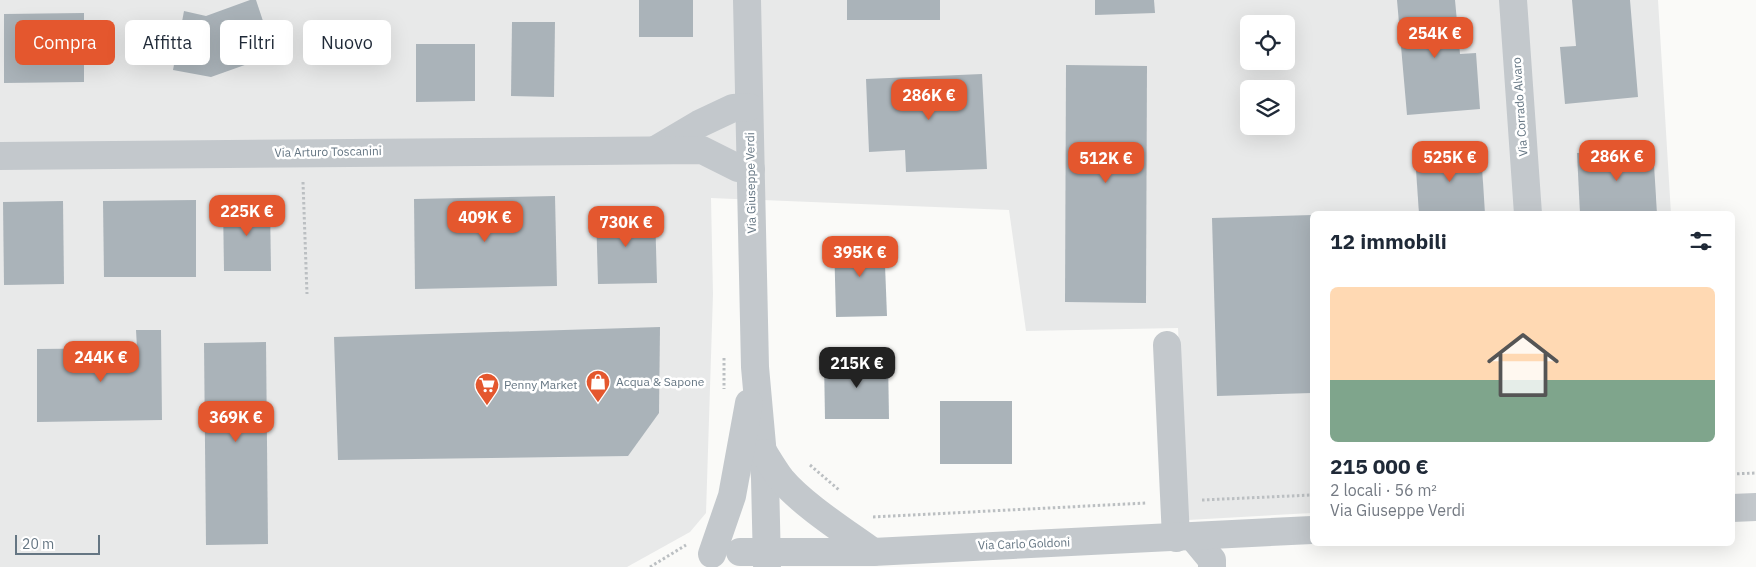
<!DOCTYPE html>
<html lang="it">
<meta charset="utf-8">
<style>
:root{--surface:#fff;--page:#f2f2f3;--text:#1f2937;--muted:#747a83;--accent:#e4572e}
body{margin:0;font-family:"IBM Plex Sans",sans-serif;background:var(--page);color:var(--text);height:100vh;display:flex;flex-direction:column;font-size:19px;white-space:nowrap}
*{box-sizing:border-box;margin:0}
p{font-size:16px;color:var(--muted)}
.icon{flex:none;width:28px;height:28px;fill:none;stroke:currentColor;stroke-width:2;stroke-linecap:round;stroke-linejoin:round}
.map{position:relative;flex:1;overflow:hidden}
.drawer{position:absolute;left:1310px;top:211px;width:425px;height:335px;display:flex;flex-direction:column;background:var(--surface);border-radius:8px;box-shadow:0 5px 20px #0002}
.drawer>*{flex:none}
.banner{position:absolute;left:15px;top:20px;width:475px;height:45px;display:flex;gap:10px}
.controls{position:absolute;left:1240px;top:15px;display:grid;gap:10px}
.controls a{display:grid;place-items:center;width:55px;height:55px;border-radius:8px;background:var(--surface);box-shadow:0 5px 20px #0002;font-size:25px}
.scale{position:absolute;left:15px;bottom:12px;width:85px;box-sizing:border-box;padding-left:5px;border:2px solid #657683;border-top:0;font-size:14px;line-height:18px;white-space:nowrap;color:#657683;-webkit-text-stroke:4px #fff;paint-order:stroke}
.price{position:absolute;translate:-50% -42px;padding:0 11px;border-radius:10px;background:var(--accent);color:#fff;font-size:16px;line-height:32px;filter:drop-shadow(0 1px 2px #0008)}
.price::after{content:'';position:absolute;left:50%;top:30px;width:15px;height:11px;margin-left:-8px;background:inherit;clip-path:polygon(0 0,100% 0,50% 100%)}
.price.active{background:#222;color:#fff}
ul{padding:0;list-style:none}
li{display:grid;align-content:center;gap:10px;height:265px;padding:0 20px}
li span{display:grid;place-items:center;height:155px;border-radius:8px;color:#555}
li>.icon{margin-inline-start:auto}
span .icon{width:90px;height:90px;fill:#fffc;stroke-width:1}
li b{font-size:21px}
h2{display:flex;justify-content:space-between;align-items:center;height:60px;padding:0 20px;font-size:21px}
.tag{padding:0 18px;border-radius:8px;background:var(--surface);box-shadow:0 5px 20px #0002;font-size:18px;line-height:45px}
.tag.active{background:var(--accent);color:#fff}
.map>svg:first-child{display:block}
.built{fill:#e8e9e9;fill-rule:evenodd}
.building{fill:#aab3b9}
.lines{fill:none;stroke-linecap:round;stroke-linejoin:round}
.path{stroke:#bbbfc2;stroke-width:3;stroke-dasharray:2.5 2.5;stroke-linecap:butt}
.minor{stroke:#c3c8cc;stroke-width:28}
.labels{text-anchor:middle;stroke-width:5;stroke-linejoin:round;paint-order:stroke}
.street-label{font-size:12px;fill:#657683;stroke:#fff}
.poi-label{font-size:12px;fill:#657683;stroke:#fff;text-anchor:start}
</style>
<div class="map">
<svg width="1756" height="567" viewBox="0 0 1756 567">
<rect width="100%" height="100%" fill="#fafaf8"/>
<!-- built -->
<path class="built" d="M 0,0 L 1658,0 L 1671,214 L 1312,214 L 1312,513 L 1188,520 L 1178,328 L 1026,331 L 1009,210 L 711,198 L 713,294 L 706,513 L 690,532 L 627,567 L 0,567 ZM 1249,24 L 1286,24 L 1286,61 L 1249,61 ZM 1249,89 L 1286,89 L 1286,126 L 1249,126 Z"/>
<!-- building -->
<g class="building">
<polygon points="250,0 256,0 270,42 262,45 267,57 211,77 173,70 184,11 206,16"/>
<rect x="639" y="0" width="54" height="37"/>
<rect x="847" y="0" width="93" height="20"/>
<polygon points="1095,0 1154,0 1155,13 1095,15"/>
<polygon points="1397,0 1455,0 1460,54 1476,53 1480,109 1407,115"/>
<polygon points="1572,0 1630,0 1638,97 1565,104 1560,47 1576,46"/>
<polygon points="84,13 84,82 4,83 4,14"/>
<polygon points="512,22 555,22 554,97 511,96"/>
<polygon points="416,44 475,44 475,101 416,102"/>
<polygon points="1066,65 1147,66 1146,303 1065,302"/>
<polygon points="982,74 987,169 906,172 905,150 869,152 866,79"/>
<polygon points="1653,148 1657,214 1580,214 1577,153"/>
<polygon points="1481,151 1485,214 1419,214 1415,155"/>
<polygon points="555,196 557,286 415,289 414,199"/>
<polygon points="196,200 196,277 104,277 103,201"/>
<polygon points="63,201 64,284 4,285 3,202"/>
<polygon points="223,203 270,203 271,271 224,271"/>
<polygon points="655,212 657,283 598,284 596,213"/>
<polygon points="1312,215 1312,393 1217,396 1212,218"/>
<polygon points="884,239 887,316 836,317 834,241"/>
<polygon points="660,327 659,413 628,456 338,460 334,337"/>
<polygon points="136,330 161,330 162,420 37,422 37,349 137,348"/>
<polygon points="266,342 268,544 206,545 204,343"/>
<polygon points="888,359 889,419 825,419 824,360"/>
<rect x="940" y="401" width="72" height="63"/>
</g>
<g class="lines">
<!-- path -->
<g class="path">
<polyline points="303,182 307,294"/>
<polyline points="724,358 724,389"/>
<polyline points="810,465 839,490"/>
<polyline points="1732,474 1756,473"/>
<polyline points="1202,500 1312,495"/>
<polyline points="873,517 1146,503"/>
<polyline points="650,567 686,545"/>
</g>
<!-- minor -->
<g class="minor">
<polyline points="747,0 755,367 765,478 767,565"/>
<polyline points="1513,0 1528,214"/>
<polyline points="655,150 699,124 733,108 749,107"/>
<polyline points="0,156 702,150 738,168 751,169"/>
<polyline points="1167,345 1176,538"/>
<path d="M 764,453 C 769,461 775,471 781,479 C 803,505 844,531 873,552"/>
<polyline points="1732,508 1756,507"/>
<polyline points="1193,537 1212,560 1212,567"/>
<polyline points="740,552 873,552 1312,530"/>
<polyline points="712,554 732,496 749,403"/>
</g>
</g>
<!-- icons -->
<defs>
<symbol id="shop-pin" viewBox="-11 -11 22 30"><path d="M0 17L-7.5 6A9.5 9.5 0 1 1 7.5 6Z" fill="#e4572e" stroke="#fff"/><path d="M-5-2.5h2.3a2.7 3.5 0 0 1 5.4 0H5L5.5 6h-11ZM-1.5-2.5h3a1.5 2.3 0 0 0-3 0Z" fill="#fff"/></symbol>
<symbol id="supermarket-pin" viewBox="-11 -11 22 30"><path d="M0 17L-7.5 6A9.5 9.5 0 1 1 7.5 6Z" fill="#e4572e" stroke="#fff"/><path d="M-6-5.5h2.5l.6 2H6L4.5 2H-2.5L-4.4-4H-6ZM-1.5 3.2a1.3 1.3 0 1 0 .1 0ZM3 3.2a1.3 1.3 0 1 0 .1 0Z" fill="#fff"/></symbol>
</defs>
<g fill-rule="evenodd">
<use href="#shop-pin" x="584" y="368" width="28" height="38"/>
<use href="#supermarket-pin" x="473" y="371" width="28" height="38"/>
</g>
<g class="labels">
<!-- street labels -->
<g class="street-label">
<text transform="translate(1520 107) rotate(-94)" y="4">Via Corrado Alvaro</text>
<text transform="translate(328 152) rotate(-1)" y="4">Via Arturo Toscanini</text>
<text transform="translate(751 183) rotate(-91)" y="4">Via Giuseppe Verdi</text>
<text transform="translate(1024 544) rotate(-2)" y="4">Via Carlo Goldoni</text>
</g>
<!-- poi labels -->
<g class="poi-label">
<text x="616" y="386">Acqua &amp; Sapone</text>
<text x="504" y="389">Penny Market</text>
</g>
</g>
</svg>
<div class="controls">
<a><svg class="icon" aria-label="locate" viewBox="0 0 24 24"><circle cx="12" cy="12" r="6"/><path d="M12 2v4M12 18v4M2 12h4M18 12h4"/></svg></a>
<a><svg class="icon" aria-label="layers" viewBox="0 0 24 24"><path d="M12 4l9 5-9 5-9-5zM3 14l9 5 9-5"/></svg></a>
</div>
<div class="scale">20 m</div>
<b class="price" style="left:1435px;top:59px">254K €</b>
<b class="price" style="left:929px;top:121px">286K €</b>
<b class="price" style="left:1617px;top:182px">286K €</b>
<b class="price" style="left:1450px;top:183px">525K €</b>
<b class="price" style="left:1106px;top:184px">512K €</b>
<b class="price" style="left:247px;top:237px">225K €</b>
<b class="price" style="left:485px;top:243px">409K €</b>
<b class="price" style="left:626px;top:248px">730K €</b>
<b class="price" style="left:860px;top:278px">395K €</b>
<b class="price" style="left:101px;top:383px">244K €</b>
<b class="price active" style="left:857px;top:389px">215K €</b>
<b class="price" style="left:236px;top:443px">369K €</b>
<div class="banner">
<a class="tag active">Compra</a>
<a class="tag">Affitta</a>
<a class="tag">Filtri</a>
<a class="tag">Nuovo</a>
</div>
<section class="drawer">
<h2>12 immobili<svg class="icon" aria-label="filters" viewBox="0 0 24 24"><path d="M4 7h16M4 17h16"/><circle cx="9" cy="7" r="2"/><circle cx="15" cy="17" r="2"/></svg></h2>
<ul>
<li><span style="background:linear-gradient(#ffd9b3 60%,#7fa58c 0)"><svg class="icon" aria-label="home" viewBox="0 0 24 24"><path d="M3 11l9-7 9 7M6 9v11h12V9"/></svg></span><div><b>215 000 €</b><p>2 locali · 56 m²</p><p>Via Giuseppe Verdi</p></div></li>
</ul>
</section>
</div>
